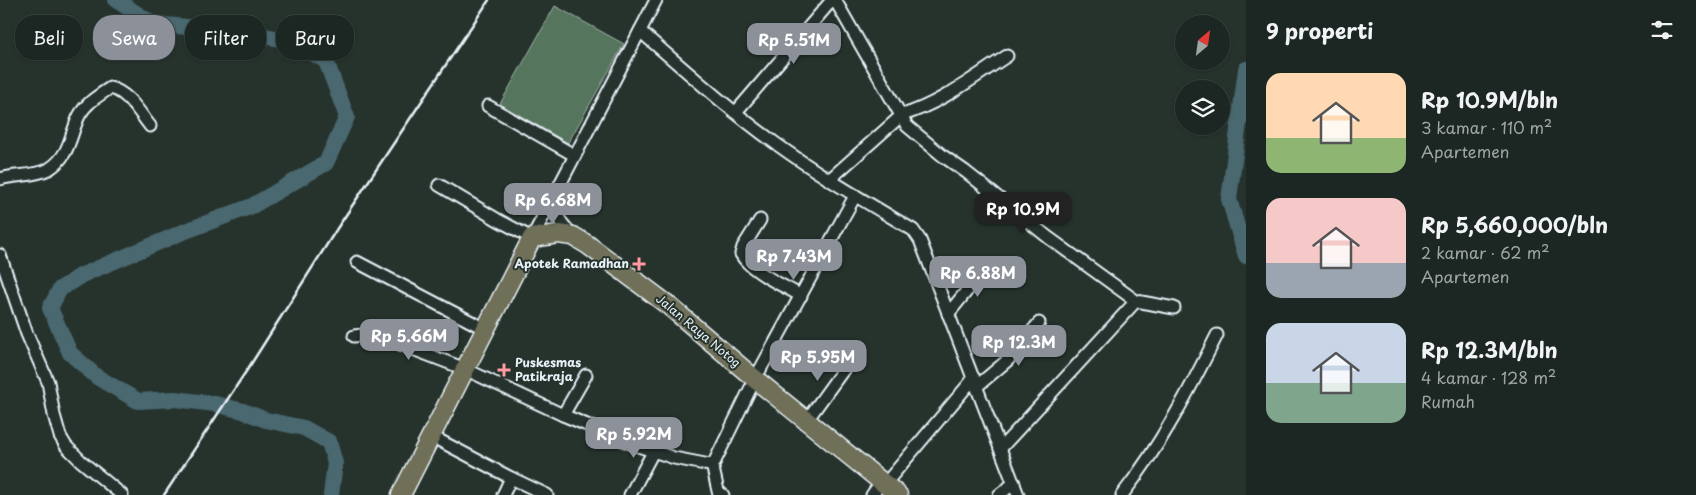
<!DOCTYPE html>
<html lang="id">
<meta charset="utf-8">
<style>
:root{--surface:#1c2622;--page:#252e2a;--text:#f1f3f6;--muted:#a0a5a5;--line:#3a4340;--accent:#8c9099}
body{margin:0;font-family:"Playpen Sans",sans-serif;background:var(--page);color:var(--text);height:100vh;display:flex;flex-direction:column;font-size:19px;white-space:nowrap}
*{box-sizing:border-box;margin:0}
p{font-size:16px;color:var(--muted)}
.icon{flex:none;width:28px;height:28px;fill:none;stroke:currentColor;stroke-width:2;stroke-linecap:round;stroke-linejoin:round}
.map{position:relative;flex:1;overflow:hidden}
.side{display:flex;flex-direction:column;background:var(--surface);width:450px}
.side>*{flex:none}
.hud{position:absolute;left:15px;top:15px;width:475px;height:45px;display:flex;gap:10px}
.needle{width:32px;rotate:29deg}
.fabs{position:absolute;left:1175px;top:15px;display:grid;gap:10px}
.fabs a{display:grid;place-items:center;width:55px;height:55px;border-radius:50%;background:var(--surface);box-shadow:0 1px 4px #0004,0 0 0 1px var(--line);font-size:25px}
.price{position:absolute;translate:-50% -42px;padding:0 11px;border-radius:10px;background:var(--accent);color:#fff;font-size:16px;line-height:32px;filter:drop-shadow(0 1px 2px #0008)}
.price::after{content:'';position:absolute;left:50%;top:30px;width:15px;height:11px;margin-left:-8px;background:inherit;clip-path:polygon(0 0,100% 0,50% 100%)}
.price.current{background:#222;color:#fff}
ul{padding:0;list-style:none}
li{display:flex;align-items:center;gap:15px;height:125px;padding:0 20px}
li span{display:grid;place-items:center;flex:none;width:140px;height:100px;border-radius:15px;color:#555}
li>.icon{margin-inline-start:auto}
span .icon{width:60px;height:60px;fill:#fffc;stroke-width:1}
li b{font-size:21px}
h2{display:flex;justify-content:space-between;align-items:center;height:60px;padding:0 20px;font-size:21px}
.pill{padding:0 18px;border-radius:20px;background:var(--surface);box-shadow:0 1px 4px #0004,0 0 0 1px var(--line);font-size:18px;line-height:45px}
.pill.current{background:var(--accent);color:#fff}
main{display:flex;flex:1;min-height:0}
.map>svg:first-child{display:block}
.green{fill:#56745d;stroke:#9fb2aa}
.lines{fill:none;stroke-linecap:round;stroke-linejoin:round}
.river{stroke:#4a6770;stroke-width:16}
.minor-casing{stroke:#e8f1f8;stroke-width:15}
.highway-casing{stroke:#e8f1f8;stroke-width:21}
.minor{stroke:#26332d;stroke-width:11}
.highway{stroke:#706f59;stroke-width:18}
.rail{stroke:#e8f1f8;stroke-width:2.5}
.poi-dot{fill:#ff9aa2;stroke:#26332d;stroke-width:2}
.labels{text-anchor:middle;stroke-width:4;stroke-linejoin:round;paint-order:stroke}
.poi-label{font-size:12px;font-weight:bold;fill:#e8f1f8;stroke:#26332d;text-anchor:end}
.street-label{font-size:12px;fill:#e8f1f8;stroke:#26332d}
</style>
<main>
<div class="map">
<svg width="1246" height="495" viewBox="0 0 1246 495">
<rect width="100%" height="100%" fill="#26332d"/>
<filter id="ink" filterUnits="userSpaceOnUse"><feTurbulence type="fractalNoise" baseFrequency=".02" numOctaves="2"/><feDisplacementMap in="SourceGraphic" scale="10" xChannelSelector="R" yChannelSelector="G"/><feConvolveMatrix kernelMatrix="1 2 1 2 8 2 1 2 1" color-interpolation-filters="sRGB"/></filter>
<g filter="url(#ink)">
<!-- green -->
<polygon class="green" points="555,6 624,44 568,143 500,104"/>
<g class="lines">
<!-- river -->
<g class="river">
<polyline points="116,0 153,24 246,32 294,42 326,61 347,117 326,163 252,206 183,232 82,275 60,289 50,308 70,353 97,377 138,401 175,399 215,404 243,411 266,420 304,428 329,442 335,463 331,495"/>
<polyline points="1246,69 1229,199 1246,256"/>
</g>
<defs>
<g id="minor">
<polyline points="835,0 907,126 943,156 966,172 1049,238 1136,301 1174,308"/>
<path d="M 640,31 C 684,69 728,109 775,143 C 819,175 866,202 913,230 L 920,240 L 1018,495"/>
<polyline points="488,106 574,155"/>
<polyline points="736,112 832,0"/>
<path d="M 0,179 C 15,174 34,177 49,169 C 70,156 70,135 79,116 C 86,103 98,96 110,88 C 128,92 139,112 150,126"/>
<path d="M 829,180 L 902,115 C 940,104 974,77 1007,56"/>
<polyline points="439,185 498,220 532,238"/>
<path d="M 551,201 C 555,216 563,225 573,236"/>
<path d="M 760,220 L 743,247 L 741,254 C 751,272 783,285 801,296"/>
<polyline points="532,238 656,0"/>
<polyline points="0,255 27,334 48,382 54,415 60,436 66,446 81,461 122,495"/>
<polyline points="357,262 485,329"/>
<polyline points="948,314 987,266"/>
<polyline points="354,336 371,334 379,336 465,369 563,415 635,445 674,458 710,465 714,463 755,379 855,196"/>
<polyline points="976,387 1008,360 1039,323"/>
<polyline points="563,415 586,375"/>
<polyline points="807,420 851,359"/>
<polyline points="431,436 511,478 547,495"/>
<polyline points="1000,449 1136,301"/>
<polyline points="712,464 718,491 723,495"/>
<polyline points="885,484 974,378"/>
<polyline points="503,495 511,478"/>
<polyline points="630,495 653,452"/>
<polyline points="872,495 882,481"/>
<polyline points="999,495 1014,483"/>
<path d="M 1122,495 C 1161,445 1189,391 1217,335"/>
</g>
<polyline id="highway" points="401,495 532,238 558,234 573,236 588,245 668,305 755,379 898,495"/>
</defs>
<!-- minor casing -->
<use href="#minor" class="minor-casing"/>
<!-- highway casing -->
<use href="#highway" class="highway-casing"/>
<!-- minor -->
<use href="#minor" class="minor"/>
<!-- highway -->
<use href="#highway" class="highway"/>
<!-- rail -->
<polyline class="rail" points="164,495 251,364 338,227 489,0"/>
</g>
</g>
<!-- markers -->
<g class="poi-dot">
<path d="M636.5 256.5h5v5h5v5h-5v5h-5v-5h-5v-5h5z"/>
<path d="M501.5 362.5h5v5h5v5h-5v5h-5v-5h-5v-5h5z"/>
</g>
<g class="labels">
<!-- poi labels -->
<g class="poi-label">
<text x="629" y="268">Apotek Ramadhan</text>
<text x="515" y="367" text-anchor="start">Puskesmas<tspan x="515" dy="14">Patikraja</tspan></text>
</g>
<!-- street labels -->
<g class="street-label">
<text transform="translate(698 331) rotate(40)" y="4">Jalan Raya Notog</text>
</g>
</g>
</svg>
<div class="fabs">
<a><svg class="needle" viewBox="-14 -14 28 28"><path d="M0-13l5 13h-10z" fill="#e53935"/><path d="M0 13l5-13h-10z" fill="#a0a5a5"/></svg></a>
<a><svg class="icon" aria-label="layers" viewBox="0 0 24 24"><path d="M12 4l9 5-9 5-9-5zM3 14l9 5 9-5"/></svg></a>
</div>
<b class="price" style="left:794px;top:65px">Rp 5.51M</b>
<b class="price" style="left:553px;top:225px">Rp 6.68M</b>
<b class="price current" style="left:1023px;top:234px">Rp 10.9M</b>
<b class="price" style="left:794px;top:281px">Rp 7.43M</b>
<b class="price" style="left:978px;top:298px">Rp 6.88M</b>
<b class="price" style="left:409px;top:361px">Rp 5.66M</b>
<b class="price" style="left:1019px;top:367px">Rp 12.3M</b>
<b class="price" style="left:818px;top:382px">Rp 5.95M</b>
<b class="price" style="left:634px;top:459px">Rp 5.92M</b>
<div class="hud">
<a class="pill">Beli</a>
<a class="pill current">Sewa</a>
<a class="pill">Filter</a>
<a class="pill">Baru</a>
</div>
</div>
<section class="side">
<h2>9 properti<svg class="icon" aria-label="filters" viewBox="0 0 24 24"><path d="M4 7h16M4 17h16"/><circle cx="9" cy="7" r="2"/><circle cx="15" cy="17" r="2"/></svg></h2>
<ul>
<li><span style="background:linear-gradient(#ffd9b3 65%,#8fb573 0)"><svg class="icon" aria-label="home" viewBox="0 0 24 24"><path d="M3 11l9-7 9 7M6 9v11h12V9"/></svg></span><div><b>Rp 10.9M/bln</b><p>3 kamar · 110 m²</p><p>Apartemen</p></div></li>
<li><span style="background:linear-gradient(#f6c9c9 65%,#9aa5b1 0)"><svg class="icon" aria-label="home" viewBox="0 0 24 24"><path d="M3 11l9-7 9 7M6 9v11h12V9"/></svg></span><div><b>Rp 5,660,000/bln</b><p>2 kamar · 62 m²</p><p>Apartemen</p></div></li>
<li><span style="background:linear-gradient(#c9d6e8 60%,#7fa58c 0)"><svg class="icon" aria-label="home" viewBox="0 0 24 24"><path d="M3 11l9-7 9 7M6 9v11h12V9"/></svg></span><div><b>Rp 12.3M/bln</b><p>4 kamar · 128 m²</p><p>Rumah</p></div></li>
</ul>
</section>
</main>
